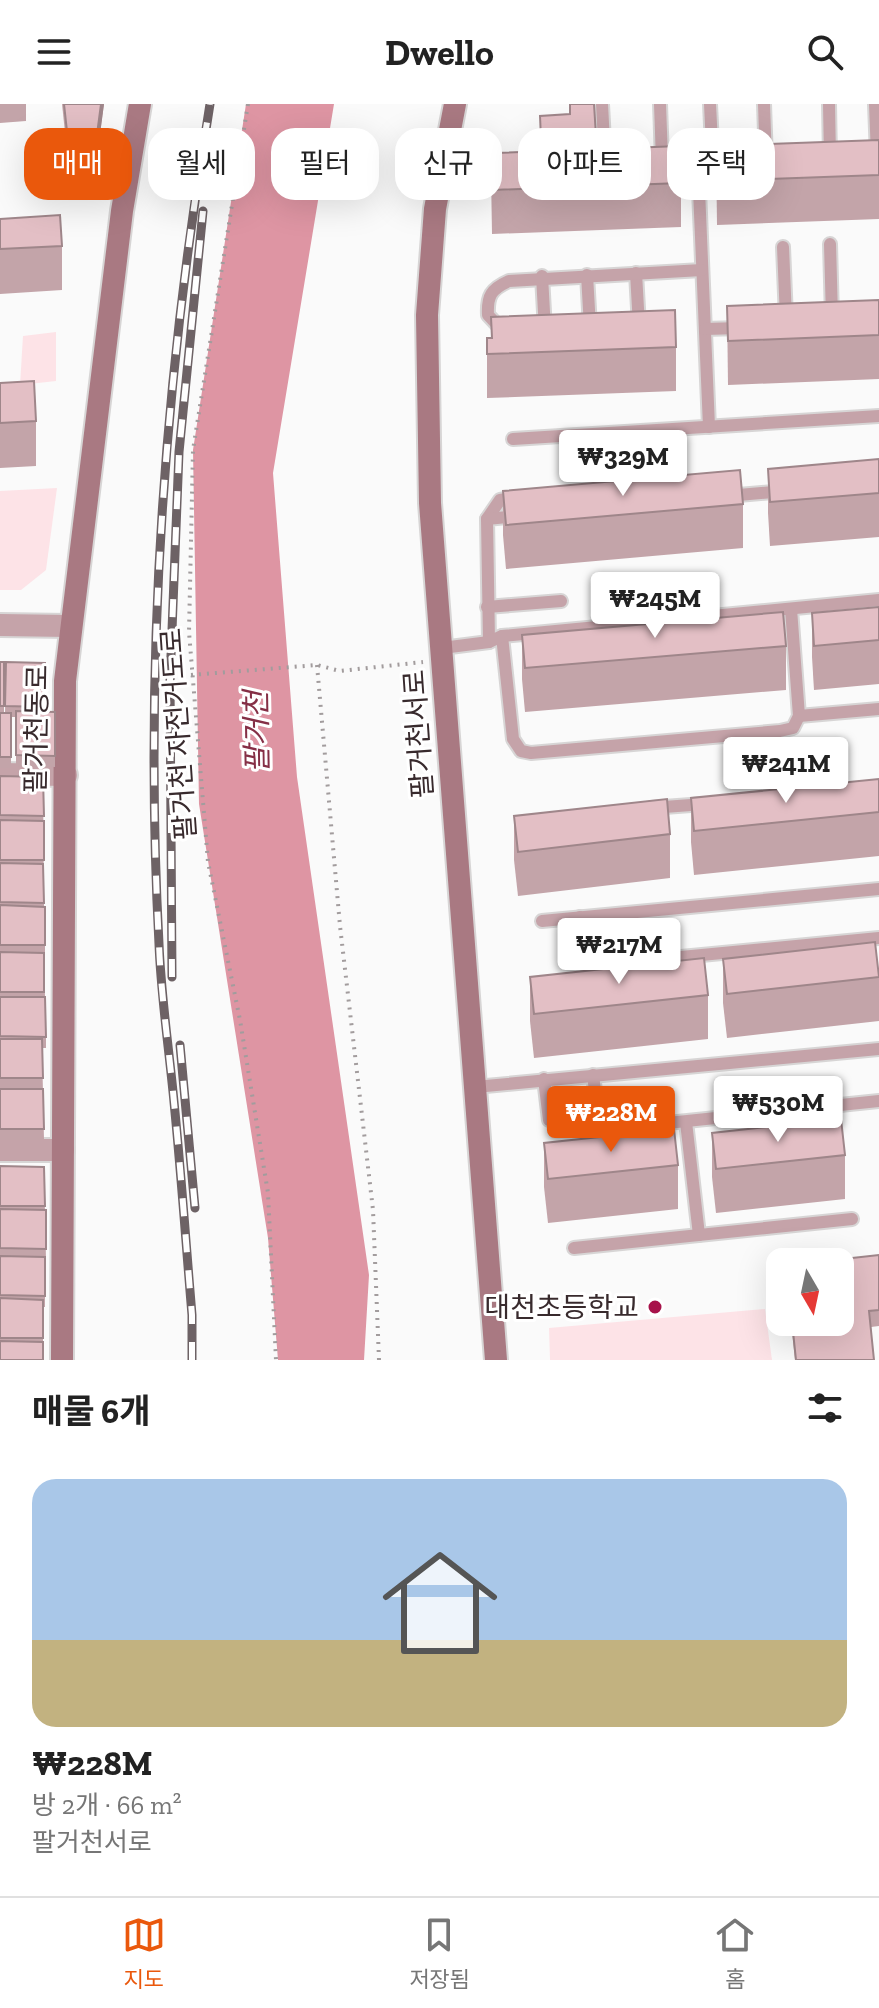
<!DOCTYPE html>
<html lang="ko">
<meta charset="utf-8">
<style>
:root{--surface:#fff;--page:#f6f6f6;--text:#222;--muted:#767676;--line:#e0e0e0;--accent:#ea580c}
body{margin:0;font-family:"Zilla Slab","Noto Sans KR",serif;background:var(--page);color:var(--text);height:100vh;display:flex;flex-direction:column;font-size:30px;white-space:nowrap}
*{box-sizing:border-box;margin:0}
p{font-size:26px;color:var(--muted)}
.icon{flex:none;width:44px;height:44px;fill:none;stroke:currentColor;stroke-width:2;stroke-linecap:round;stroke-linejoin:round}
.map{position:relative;height:1256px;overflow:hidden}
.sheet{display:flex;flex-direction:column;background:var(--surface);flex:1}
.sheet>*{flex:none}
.top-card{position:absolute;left:24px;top:24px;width:832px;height:72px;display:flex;gap:16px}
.needle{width:52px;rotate:171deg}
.controls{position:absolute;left:766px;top:1144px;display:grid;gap:16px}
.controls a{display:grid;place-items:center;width:88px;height:88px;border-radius:16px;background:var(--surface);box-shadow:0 8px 32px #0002;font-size:40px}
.price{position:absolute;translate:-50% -68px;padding:0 18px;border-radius:8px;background:#fff;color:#222;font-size:26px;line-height:52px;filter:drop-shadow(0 2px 4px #0008)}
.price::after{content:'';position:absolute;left:50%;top:48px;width:24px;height:18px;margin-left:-12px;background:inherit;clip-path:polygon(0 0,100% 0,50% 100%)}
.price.selected{background:var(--accent);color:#fff}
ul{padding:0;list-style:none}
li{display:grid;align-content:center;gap:16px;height:424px;padding:0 32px}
li span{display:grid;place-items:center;height:248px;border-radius:24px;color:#555}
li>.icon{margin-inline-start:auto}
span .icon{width:144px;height:144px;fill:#fffc;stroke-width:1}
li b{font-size:34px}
h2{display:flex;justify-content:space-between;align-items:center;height:96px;padding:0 32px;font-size:34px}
.tag{padding:0 28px;border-radius:24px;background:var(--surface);box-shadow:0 8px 32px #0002;font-size:28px;line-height:72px}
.tag.selected{background:var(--accent);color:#fff}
header{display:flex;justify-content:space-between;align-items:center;height:104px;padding:0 32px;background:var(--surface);font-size:36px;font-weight:800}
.tabs{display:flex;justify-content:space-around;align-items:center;height:112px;border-top:2px solid var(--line);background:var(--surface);font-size:22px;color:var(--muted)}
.tabs a{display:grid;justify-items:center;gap:4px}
.tabs .selected{color:var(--accent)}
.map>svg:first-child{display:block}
.green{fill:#fde3e7}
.water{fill:#de95a3}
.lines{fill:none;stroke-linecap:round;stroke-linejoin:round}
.service-casing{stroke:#d7d5d5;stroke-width:16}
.minor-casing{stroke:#d7d5d5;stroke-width:26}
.secondary-casing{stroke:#d7d5d5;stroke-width:26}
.path{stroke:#a29c9d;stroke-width:4;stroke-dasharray:2 6;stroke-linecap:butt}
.service{stroke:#c5a3a9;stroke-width:12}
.minor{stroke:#c5a3a9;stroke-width:22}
.secondary{stroke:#a97982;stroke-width:22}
.rail-casing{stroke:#6d6265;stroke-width:9}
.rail{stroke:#fff;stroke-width:6;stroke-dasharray:18;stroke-linecap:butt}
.wall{fill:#c3a4a9}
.shaded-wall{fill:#9f868a}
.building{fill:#e3bfc5;stroke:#9f868a;stroke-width:2}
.poi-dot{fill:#a7124a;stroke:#fff;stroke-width:3}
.labels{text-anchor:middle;stroke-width:6;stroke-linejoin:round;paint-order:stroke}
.street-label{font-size:28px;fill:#382a2d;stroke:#fff}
.poi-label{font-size:28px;fill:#382a2d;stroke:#fff;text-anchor:end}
.water-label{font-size:30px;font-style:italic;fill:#852f46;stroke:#fff}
</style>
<header><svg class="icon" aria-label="menu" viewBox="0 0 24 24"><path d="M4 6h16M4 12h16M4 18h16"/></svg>Dwello<svg class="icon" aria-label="search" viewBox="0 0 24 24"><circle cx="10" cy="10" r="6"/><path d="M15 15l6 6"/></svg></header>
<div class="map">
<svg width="879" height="1256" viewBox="0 0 879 1256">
<rect width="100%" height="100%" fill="#fafafa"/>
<!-- green -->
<g class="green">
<polygon points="56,228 56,277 20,281 23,232"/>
<polygon points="57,384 46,466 21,486 0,486 0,387"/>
<polygon points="765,1205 772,1256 550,1256 549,1224"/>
</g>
<!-- water -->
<polygon class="water" points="246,0 334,0 273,369 297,673 369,1171 364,1256 278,1256 268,1134 199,700 193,346"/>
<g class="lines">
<defs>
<g id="service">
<polyline points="602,0 605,58"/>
<polyline points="660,0 662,56"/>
<polyline points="710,0 713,62"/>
<polyline points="764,0 766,57"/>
<polyline points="829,0 830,54"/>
<polyline points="875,0 877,52"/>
<polyline points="698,62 709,323"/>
<polyline points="666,63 732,61"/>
<polyline points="442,64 512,68"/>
<polyline points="830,140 832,213"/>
<polyline points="783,143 786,214"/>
<polyline points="636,169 639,222"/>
<polyline points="587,171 590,223"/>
<polyline points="542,172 545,226"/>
<polyline points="705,225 740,224"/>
<path d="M 502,226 L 488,211 C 487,192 491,185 509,177 L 702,166"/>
<polyline points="513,335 879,312"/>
<polyline points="727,392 784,387"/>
<polyline points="487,415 500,396 517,393"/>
<polyline points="487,503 561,497"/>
<polyline points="502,532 513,635 521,647 531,649 780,627 793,624 799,612 791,505"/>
<polyline points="489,538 487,415 517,412"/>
<polyline points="442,544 489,538 502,532 879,496"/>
<polyline points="799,612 879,605"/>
<polyline points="651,704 704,700"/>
<polyline points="580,813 587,862 879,834"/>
<polyline points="542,817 879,785"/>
<polyline points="593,971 600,1026 879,997"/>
<polyline points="544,975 549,1016"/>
<polyline points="475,983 879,945"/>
<polyline points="686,1018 699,1131"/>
<polyline points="574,1144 852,1115"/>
</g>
<g id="minor">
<polyline points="0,521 69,522"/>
<polyline points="0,670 66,671"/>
<polyline points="0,1046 63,1046"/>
</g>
<g id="secondary">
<polyline points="455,0 435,105 427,211 430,399 496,1256"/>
<polyline points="62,1256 65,577 122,107 140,0"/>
</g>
</defs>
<!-- service casing -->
<use href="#service" class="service-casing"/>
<!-- minor casing -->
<use href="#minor" class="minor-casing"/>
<!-- secondary casing -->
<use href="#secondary" class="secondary-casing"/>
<!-- path -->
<g class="path">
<polyline points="248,0 193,346 189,528 208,758 240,916 268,1089 276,1256"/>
<polyline points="317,561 340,822 373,1106 379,1256"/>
<polyline points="191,571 317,561 340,567 423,558"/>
</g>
<!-- service -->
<use href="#service" class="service"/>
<!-- minor -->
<use href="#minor" class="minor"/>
<!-- secondary -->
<use href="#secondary" class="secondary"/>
<defs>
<g id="rail">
<polyline points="172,873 170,577 179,348 203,107"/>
<polyline points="180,941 195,1104"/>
<path d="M 192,1256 L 192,1211 C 186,1140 181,1068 174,998 C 169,945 161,892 159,840 C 144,560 164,276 210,0"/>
</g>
</defs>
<!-- rail casing -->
<use href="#rail" class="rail-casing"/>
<!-- rail -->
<use href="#rail" class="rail"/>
</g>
<!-- wall -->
<g class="wall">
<polygon points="0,0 26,0 26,17 0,19"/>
<polygon points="62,0 104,0 93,82 71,85"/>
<polygon points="569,0 594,0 596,43 541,46 540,12 570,10"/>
<polygon points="879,36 879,115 717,121 716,42"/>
<polygon points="496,49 681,79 681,123 492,130 491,70 496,69"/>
<polygon points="0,115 62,142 62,186 0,190"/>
<polygon points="879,196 879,275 728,281 727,202"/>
<polygon points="491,213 676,243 676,287 487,294 487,234 491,234"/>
<polygon points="0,279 36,317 36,362 0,364"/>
<polygon points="879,355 879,433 770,442 768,409 768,365"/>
<polygon points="503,387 743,400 743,444 506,465 503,431"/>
<polygon points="879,503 879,580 814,586 812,553 812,509"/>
<polygon points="522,531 786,542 786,586 525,608 522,575"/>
<polygon points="0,558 4,558 4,609 5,609 6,558 45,559 45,608 55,608 55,663 16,662 16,613 11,613 11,664 0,664"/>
<polygon points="0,672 43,673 44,803 45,841 45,852 44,852 46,933 46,944 42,944 44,1036 0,1036"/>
<polygon points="879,675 879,752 694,771 691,738 691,694"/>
<polygon points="514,712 670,730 670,774 518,792 514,756"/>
<polygon points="723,855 879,870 879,917 727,934 723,899"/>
<polygon points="530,873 708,891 708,935 534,954 530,917"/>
<polygon points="712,1029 845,1051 845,1095 716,1109 712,1073"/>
<polygon points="544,1039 678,1061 678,1105 548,1119 544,1083"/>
<polygon points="0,1062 44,1063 46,1156 45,1156 45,1203 43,1203 43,1245 0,1256"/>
<polygon points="879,1151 879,1222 871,1223 874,1256 795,1256 791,1218 840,1218"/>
</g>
<!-- shaded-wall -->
<polygon class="shaded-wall" points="101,0 104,0 93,82 93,61"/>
<!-- building -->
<g class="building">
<polygon points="64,0 101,0 93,61 71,64"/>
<polygon points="570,0 594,0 596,32 541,35 540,12 570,10"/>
<polygon points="879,36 879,71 717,77 716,42"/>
<polygon points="680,42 681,79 492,86 491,70 497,69 496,49"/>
<polygon points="60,111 62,142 0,145 0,115"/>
<polygon points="879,196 879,231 728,237 727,202"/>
<polygon points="675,206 676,243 487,250 487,234 492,234 491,213"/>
<polygon points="34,277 36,317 0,319 0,279"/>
<polygon points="879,355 879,389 770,398 768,365"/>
<polygon points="740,366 743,400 506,421 503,387"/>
<polygon points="879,503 879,536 814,542 812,509"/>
<polygon points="783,508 786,542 525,564 522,531"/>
<rect x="0" y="558" width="4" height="44"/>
<polygon points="6,558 45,559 45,603 5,602"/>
<polygon points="16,607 55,608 55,652 16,651"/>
<rect x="0" y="609" width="11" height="44"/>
<polygon points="0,672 43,673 44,712 0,711"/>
<polygon points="879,675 879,708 694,727 691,694"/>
<polygon points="667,695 670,730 518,748 514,712"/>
<polygon points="0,716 44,717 44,756 0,756"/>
<polygon points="0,759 43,760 44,799 0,798"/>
<polygon points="0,801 45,803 45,841 0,841"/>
<polygon points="875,838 879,873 727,890 723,855"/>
<polygon points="0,848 44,849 44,888 0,888"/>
<polygon points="704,854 708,891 534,910 530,873"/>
<polygon points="0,893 45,893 46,933 0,932"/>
<polygon points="0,935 42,935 43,974 0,974"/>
<polygon points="0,985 43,985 44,1025 0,1025"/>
<polygon points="841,1015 845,1051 716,1065 712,1029"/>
<polygon points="674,1025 678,1061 548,1075 544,1039"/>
<polygon points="0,1062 44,1063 45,1102 0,1102"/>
<polygon points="0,1105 46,1106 46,1145 0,1144"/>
<polygon points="879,1151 879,1206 869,1207 874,1256 796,1256 792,1218 840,1218 840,1158 816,1158"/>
<polygon points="0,1152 45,1153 45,1192 0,1191"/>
<polygon points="0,1194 43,1196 43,1234 0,1234"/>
<polygon points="0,1237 43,1238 43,1256 0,1256"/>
</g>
<!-- markers -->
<circle class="poi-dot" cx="655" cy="1203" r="8"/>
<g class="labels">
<!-- street labels -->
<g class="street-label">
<text transform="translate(36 625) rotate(-89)" y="10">팔거천동로</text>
<text transform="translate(178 630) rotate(-94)" y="10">팔거천 자전거도로</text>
<text transform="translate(418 630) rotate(-94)" y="10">팔거천서로</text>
</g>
<!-- poi labels -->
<g class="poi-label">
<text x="639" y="1213">대천초등학교</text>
</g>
<!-- water labels -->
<g class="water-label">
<text transform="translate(257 628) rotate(-91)" y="10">팔거천</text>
</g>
</g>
</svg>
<div class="controls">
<a><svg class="needle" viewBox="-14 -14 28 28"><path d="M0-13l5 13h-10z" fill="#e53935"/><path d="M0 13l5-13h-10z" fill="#767676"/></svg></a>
</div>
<b class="price" style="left:623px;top:394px">₩329M</b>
<b class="price" style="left:655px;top:536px">₩245M</b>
<b class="price" style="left:786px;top:701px">₩241M</b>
<b class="price" style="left:619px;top:882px">₩217M</b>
<b class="price" style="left:778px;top:1040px">₩530M</b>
<b class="price selected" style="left:611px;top:1050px">₩228M</b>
<div class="top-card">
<a class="tag selected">매매</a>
<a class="tag">월세</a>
<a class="tag">필터</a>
<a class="tag">신규</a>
<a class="tag">아파트</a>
<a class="tag">주택</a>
</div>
</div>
<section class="sheet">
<h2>매물 6개<svg class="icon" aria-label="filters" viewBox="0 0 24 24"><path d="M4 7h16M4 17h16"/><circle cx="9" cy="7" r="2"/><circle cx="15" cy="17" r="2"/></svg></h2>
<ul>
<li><span style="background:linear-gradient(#a9c7e8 65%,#c2b280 0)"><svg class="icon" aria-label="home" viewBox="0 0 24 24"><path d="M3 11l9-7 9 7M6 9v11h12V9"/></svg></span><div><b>₩228M</b><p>방 2개 · 66 m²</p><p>팔거천서로</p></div></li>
</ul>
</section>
<nav class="tabs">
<a class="selected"><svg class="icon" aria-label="map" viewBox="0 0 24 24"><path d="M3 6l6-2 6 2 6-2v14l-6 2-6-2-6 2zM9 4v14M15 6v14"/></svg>지도</a>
<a><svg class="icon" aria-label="saved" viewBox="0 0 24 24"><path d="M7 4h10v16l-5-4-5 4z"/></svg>저장됨</a>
<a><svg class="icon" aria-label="home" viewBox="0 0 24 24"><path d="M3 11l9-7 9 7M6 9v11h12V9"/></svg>홈</a>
</nav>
